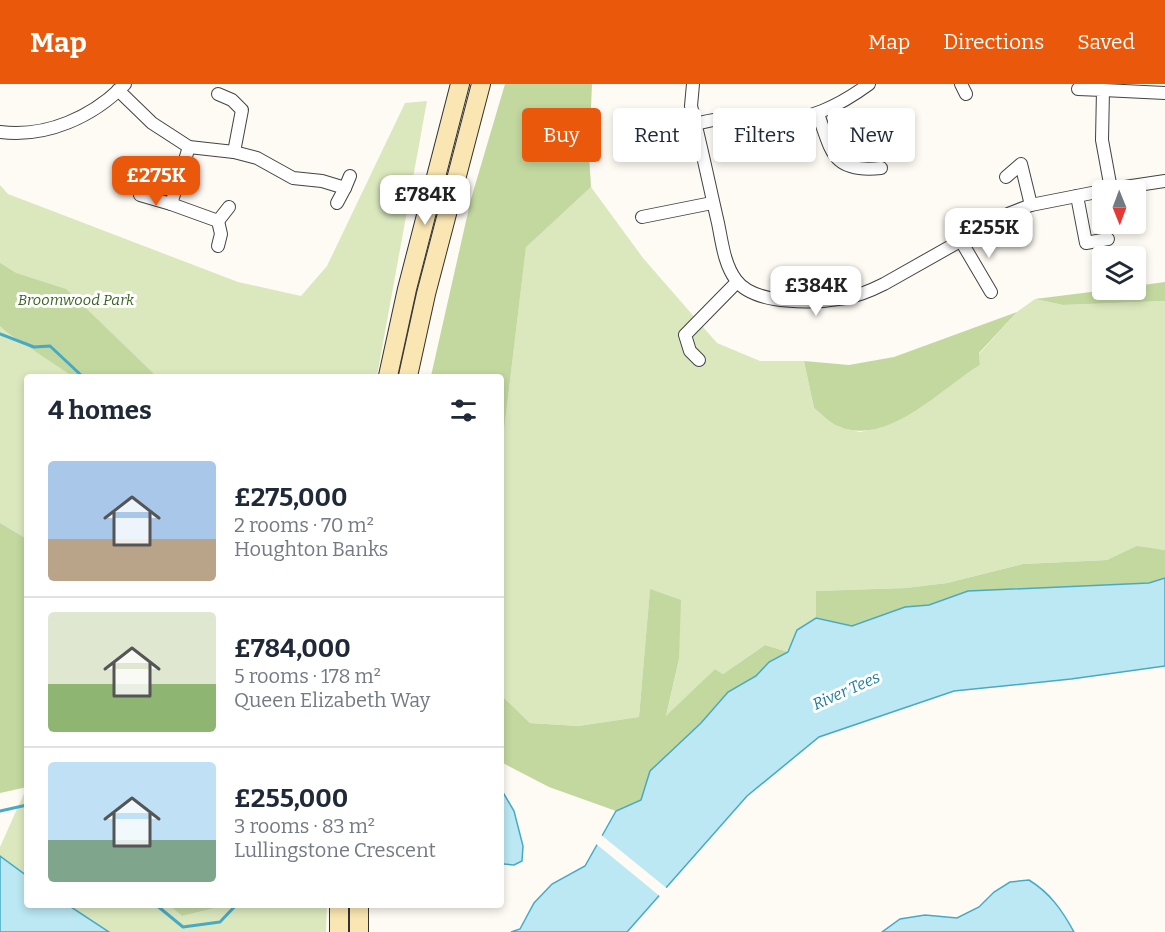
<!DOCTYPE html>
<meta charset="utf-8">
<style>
:root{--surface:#fff;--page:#f6f6f7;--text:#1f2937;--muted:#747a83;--line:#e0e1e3;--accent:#ea580c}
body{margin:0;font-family:Bitter,serif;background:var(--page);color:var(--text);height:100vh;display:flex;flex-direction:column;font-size:22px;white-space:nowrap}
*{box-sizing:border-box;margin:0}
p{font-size:20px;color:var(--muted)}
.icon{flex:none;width:33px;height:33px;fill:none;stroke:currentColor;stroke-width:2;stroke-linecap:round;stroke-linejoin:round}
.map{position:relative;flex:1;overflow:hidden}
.sheet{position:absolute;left:24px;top:290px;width:480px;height:534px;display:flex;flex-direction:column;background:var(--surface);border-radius:6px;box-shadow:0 3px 9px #0003}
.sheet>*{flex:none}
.banner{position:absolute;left:522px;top:24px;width:552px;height:54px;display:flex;gap:12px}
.needle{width:39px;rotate:179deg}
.controls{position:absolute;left:1092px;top:96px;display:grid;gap:12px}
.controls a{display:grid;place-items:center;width:54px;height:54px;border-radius:6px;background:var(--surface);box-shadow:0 3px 9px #0003;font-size:30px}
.price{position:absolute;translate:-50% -51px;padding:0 14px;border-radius:12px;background:#fff;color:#222;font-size:20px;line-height:39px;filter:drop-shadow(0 2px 3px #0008)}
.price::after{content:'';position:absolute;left:50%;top:36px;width:18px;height:14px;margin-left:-9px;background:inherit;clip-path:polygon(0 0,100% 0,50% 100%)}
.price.selected{background:var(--accent);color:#fff}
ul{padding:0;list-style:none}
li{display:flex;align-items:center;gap:18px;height:150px;padding:0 24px}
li+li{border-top:2px solid var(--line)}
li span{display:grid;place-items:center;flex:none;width:168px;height:120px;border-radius:6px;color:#555}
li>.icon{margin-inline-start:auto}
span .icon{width:72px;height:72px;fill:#fffc;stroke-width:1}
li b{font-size:26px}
h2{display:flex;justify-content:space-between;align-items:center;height:72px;padding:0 24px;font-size:26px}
.tag{padding:0 21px;border-radius:6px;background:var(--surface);box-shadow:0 3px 9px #0003;font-size:21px;line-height:54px}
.tag.selected{background:var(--accent);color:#fff}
header{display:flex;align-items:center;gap:36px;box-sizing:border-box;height:84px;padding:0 30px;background:var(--accent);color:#fff}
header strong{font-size:28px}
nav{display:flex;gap:33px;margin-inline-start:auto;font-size:21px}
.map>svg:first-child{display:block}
.green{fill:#dbe8be}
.forest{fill:#c2d89f}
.water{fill:#bbe8f3;stroke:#46aac6;stroke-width:1.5}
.pier{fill:#fefaf4}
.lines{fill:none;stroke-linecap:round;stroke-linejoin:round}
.stream{stroke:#46aac6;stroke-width:3}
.street-casing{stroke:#434343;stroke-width:14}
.secondary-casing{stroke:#323232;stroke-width:20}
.street{stroke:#fff;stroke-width:12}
.secondary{stroke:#fae6b3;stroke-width:18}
.labels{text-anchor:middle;stroke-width:6;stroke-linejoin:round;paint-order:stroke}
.park-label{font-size:15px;font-style:italic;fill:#3c6523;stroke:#fff}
.water-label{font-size:16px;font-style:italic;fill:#1f7c9c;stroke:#fff}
</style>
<header>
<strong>Map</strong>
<nav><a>Map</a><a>Directions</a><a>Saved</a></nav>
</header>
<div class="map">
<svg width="1165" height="848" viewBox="0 0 1165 848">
<rect width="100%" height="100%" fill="#fefaf4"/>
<!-- green -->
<g class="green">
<polygon points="427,17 377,292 27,292 27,455 0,439 0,101 8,110 238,198 301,212 327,182 405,19"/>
<polygon points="591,103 643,174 717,259 760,277 804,277 814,324 839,343 860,348 882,343 980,281 979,270 1017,228 1035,215 1063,221 1165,217 1165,466 1137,463 1107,476 1023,480 947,499 906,504 817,507 816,534 797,546 788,568 765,561 723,590 715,585 666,633 679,575 650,506 639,633 578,642 530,639 501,611 501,372 526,162"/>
<polygon points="27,703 27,792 0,772 0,763"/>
<polygon points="68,821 169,821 182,832 215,824 217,821 327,821 326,848 109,848"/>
</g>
<!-- forest -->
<g class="forest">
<polygon points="505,0 592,0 589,71 591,103 526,163 501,372 501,292 431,292 471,115"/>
<polygon points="0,179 16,189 66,205 156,292 72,292 8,249 0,242"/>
<polygon points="1165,198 1165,217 1063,221 1035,215 1107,206 1136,206 1136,202"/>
<path d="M 1017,228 L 979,269 L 980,281 C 941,304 889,362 840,343 C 831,340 822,330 814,324 L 804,277 L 849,281 L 894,273 Z"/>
<polygon points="0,439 27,455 27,703 0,709"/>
<polygon points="1137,462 1165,466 1165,494 1149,499 968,507 929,521 905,523 852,542 816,534 816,507 906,504 947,499 1023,480 1107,476"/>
<polygon points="650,505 681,516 679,575 666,632 715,585 723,590 765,561 788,568 769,578 756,592 728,608 701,639 650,687 641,716 616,727 549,703 501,678 501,611 530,639 578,642 639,633"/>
<polygon points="169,821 217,821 215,824 182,832"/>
</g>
<!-- water -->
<g class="water">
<polygon points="1165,494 1165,582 1071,595 954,607 819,653 747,712 627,848 511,848 520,845 534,819 552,800 585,782 616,727 641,716 650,687 701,639 728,608 756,592 769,578 788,568 797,546 816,534 852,542 905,523 929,521 968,507 1149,499"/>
<polygon points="501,705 514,727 523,762 522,777 514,781 504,780 501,774"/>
<polygon points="0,772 27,792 27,820 68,821 109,848 0,848"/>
<path d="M 1029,796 C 1050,809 1062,826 1074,848 L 882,848 L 900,835 L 925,831 L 957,834 L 979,823 L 994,808 L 1010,798 Z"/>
</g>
<!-- pier -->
<polygon class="pier" points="600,750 669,806 662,814 595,759"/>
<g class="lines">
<!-- stream -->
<g class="stream">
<polyline points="0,250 34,263 50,262 82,292"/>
<polyline points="0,727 27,721"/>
<polyline points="155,820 183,843 220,838 237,820"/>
</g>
<defs>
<g id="street">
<path d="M 693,0 L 691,22 C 701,61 709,100 718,139 C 722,158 724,180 736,196 C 755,222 817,219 845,214 C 859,212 872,206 884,200 L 1008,130 L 1031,121 L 1102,107"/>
<polyline points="961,0 966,10"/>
<polyline points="1078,5 1103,6 1102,56 1111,105"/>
<polyline points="118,6 152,39 189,63 234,68 257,74 293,94 322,97 345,104 350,92"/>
<polyline points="1103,6 1165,9"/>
<polyline points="218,10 232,16 242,26 234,68"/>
<path d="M 818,30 C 832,68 832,89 881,84"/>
<path d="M 695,40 C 704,38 714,35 723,35 C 738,35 754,39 770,38 C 808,37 839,22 869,0"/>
<path d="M 0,48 C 46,54 93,33 125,0"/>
<polyline points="189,63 171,120 218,137 221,150 218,162"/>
<polyline points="1006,93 1021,80 1031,121"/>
<polyline points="1105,106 1165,97"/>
<polyline points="140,111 171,120"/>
<polyline points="1077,112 1086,159 1108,155"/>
<polyline points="337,119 345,104"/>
<polyline points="642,133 712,119"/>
<polyline points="218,137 229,123"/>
<polyline points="961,157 991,208"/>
<polyline points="699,276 690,267 685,251 737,198"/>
</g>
<g id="secondary">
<polyline points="388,292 407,205 460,0"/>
<polyline points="408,292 426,210 481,0"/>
<polyline points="339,848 339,820"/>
<polyline points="359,848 359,820"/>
</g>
</defs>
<!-- street casing -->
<use href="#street" class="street-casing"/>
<!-- secondary casing -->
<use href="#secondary" class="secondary-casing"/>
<!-- street -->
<use href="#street" class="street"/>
<!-- secondary -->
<use href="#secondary" class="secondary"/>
</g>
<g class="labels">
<!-- park labels -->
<g class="park-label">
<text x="76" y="221">Broomwood Park</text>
</g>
<!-- water labels -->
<g class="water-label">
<text transform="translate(846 606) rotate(-24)" y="6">River Tees</text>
</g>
</g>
</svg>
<div class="controls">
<a><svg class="needle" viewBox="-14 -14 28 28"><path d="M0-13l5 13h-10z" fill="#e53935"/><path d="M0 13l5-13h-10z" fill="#747a83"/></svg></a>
<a><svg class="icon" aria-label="layers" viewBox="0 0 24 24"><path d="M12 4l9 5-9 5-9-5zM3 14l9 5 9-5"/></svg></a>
</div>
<b class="price selected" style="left:156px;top:123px">£275K</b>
<b class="price" style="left:425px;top:142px">£784K</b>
<b class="price" style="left:989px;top:175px">£255K</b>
<b class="price" style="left:816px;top:233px">£384K</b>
<div class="banner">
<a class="tag selected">Buy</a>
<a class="tag">Rent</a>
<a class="tag">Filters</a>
<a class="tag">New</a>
</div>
<section class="sheet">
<h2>4 homes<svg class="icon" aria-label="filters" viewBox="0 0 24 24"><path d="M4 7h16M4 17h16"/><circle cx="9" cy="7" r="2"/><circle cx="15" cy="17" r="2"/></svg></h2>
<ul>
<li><span style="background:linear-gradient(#a9c7e8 65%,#b9a48a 0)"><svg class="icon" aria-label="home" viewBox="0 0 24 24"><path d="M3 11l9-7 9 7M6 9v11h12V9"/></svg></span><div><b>£275,000</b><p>2 rooms · 70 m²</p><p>Houghton Banks</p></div></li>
<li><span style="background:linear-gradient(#dfe7d0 60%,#8fb573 0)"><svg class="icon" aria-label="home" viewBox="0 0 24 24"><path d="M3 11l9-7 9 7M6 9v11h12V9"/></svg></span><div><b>£784,000</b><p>5 rooms · 178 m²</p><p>Queen Elizabeth Way</p></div></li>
<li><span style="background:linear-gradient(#bfe0f5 65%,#7fa58c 0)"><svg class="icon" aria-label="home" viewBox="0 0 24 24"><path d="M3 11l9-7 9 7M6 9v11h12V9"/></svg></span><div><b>£255,000</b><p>3 rooms · 83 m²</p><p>Lullingstone Crescent</p></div></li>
</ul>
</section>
</div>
